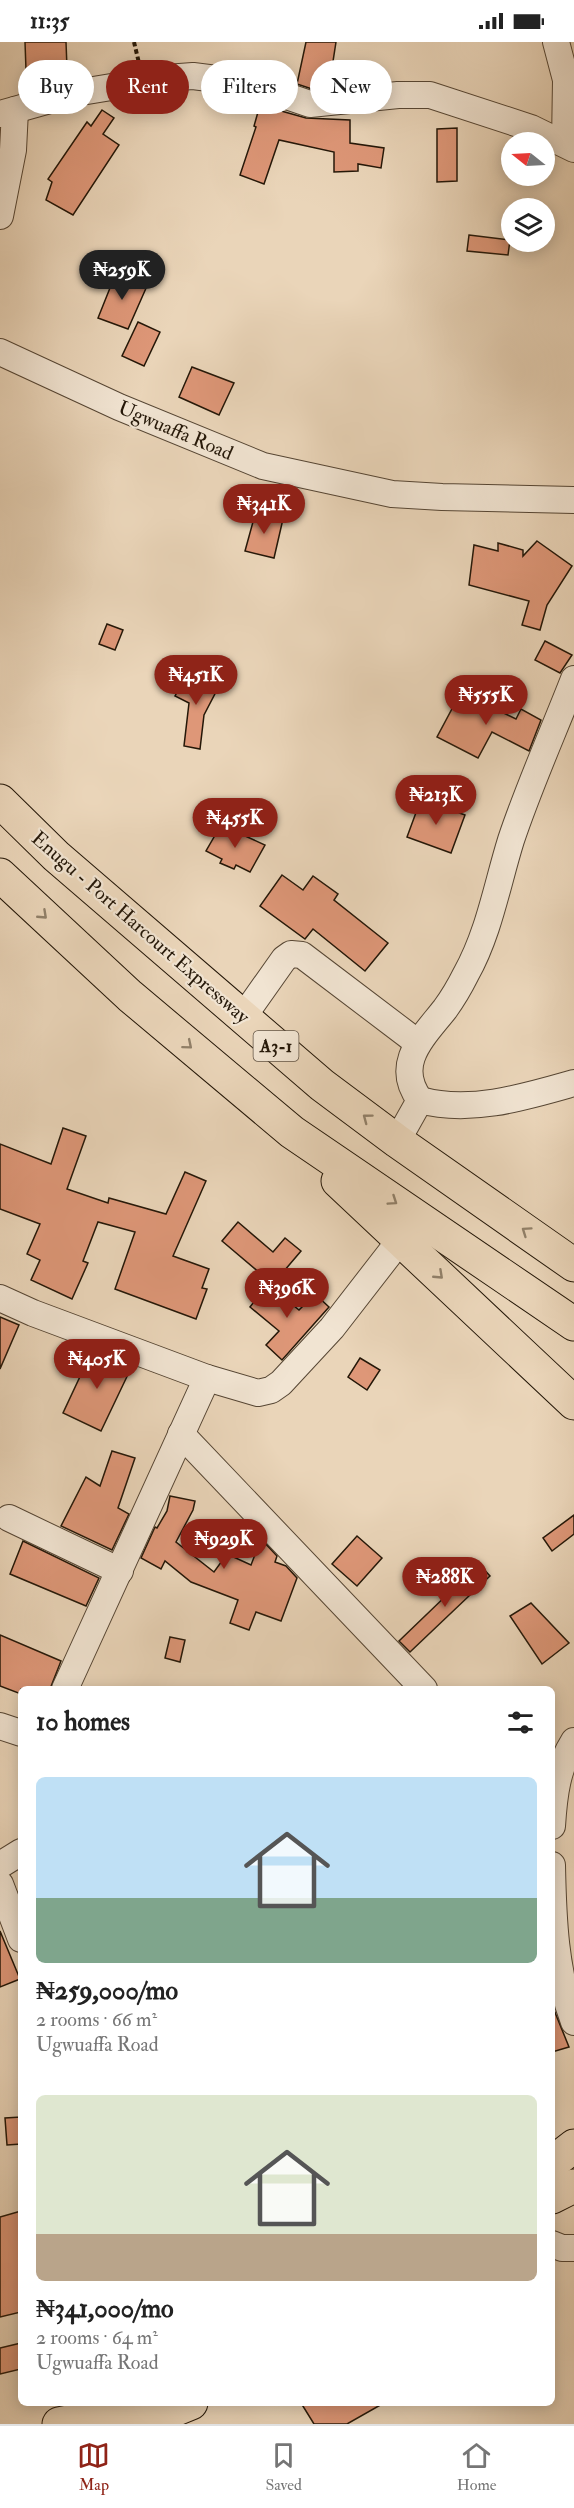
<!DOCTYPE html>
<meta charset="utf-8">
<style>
:root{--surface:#fff;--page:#f6f6f6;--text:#222;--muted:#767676;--line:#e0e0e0;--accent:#8f2418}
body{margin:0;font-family:"IM FELL Double Pica",serif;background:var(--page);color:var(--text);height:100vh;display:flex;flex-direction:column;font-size:22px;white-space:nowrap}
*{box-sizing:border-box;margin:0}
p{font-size:20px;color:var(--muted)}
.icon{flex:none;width:33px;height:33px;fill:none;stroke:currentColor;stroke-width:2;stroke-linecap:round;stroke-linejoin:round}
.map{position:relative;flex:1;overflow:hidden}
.side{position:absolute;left:18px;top:1644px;width:537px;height:720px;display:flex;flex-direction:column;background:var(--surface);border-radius:9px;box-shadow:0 3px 15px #0003}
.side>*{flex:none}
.guide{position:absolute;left:18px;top:18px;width:538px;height:54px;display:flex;gap:12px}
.needle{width:39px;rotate:288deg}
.buttons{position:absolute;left:501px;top:90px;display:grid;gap:12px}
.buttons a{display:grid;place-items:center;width:54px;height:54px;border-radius:50%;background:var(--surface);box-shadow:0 3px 15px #0003;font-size:30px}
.price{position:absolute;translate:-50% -51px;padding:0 14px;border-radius:21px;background:var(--accent);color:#fff;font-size:20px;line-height:39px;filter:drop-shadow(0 2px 3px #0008)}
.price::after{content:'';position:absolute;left:50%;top:36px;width:18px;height:14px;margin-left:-9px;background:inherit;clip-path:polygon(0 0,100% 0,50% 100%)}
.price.current{background:#222;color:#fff}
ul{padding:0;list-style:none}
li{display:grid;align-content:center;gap:12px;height:318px;padding:0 18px}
li span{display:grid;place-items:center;height:186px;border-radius:9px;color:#555}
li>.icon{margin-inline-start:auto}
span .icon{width:108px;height:108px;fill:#fffc;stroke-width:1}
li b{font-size:26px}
h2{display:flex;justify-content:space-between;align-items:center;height:72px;padding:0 18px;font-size:26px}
.chip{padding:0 21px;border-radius:27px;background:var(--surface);box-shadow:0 3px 15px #0003;font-size:21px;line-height:54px}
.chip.current{background:var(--accent);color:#fff}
.status{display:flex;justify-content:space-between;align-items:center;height:42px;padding:0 30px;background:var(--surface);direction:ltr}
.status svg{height:16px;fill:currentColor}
.menu{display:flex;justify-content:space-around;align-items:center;height:84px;border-top:2px solid var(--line);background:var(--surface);font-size:16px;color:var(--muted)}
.menu a{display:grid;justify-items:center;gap:3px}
.menu .current{color:var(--accent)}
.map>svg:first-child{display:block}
.building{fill:#de9778;stroke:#241708;stroke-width:1.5}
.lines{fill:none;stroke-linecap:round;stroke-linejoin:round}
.minor-casing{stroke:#564634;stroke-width:28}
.major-casing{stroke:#241708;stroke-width:35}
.highway-casing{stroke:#241708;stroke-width:35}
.path{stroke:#241708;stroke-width:4;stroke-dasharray:4.5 3;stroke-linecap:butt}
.minor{stroke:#f1e4d2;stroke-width:26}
.major{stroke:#ead5b9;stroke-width:33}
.highway{stroke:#ead5b9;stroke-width:33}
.oneway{stroke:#918069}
.labels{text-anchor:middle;stroke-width:4.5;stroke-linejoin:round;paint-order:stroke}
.shield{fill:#f1e4d2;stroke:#625445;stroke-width:1.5}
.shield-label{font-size:18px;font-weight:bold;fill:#241708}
.street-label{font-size:20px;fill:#241708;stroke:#f1e4d2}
</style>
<div class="status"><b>11:35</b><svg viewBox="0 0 49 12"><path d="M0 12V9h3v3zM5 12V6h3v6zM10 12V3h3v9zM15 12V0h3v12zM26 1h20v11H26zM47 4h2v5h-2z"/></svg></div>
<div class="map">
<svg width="574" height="2382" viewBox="0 0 574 2382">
<rect width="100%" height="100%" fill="#ead5b9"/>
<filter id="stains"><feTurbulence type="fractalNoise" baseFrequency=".00333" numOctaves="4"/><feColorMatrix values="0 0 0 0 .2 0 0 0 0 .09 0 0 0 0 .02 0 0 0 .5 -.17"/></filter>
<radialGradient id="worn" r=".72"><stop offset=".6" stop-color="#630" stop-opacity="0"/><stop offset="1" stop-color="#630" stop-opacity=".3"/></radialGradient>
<!-- building -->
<g class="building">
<polygon points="25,0 66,0 67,26 26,28"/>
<polygon points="306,0 336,0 329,45 312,47 297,42"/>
<polygon points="260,63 306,76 350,78 350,101 384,106 381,126 358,122 358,129 334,130 334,110 279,98 264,142 240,133 256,85 254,84"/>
<polygon points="102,68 114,76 103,92 119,103 73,173 46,158 52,140 48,137 87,80 91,84"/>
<polygon points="457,86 457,139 437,140 437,87"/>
<polygon points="469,193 510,198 508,213 467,209"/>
<polygon points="116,231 147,244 128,287 98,276"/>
<polygon points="138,280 160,290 144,324 122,314"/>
<polygon points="192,325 234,341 219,373 179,355"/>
<polygon points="256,469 283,477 274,516 245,509"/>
<polygon points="537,499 572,524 547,563 540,588 522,583 529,559 469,543 474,503 498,509 498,501 523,508 523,514"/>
<polygon points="107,582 123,588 115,608 99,602"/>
<polygon points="545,599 572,613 560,631 535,618"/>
<polygon points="189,629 219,644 204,673 200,707 184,704 189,661 175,654"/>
<polygon points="461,650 516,677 521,667 541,678 529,709 492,690 478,716 437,695"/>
<polygon points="421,757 465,773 451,811 407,795"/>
<polygon points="221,783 265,803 250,830 236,823 234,827 220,821 222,817 206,809"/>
<polygon points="282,833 303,848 313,834 338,852 334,858 388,901 365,929 313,887 305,897 260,864"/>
<polygon points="63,1086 86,1094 67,1147 108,1161 109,1156 166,1172 185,1130 206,1139 173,1214 209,1227 202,1246 207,1247 196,1277 115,1247 135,1190 98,1180 83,1219 88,1221 72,1257 31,1238 40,1218 27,1212 40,1182 0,1167 0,1102 51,1122"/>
<polygon points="238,1180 273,1210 285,1196 301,1209 273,1242 222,1199"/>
<polygon points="265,1246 277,1250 299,1268 315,1252 329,1265 282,1318 266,1303 279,1289 250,1265"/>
<polygon points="0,1275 19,1283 0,1327"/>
<polygon points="92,1309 132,1324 101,1389 63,1371"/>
<polygon points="360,1316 380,1328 367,1348 348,1335"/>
<polygon points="112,1409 135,1416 118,1466 129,1472 112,1508 61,1484 86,1435 100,1444"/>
<polygon points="170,1454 195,1459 193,1468 176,1500 214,1530 227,1512 251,1523 261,1497 277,1514 275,1520 286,1524 297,1536 281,1579 256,1570 249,1588 230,1581 238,1558 191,1540 165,1519 161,1527 141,1516 155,1485 157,1486 167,1469"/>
<polygon points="574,1473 574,1492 552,1509 543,1496"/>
<polygon points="357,1494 382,1516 357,1544 332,1522"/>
<polygon points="23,1499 99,1536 86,1564 10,1532"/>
<polygon points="479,1522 490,1534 410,1610 399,1599"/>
<polygon points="531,1561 569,1601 542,1622 510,1574"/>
<polygon points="0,1593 61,1619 50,1647 21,1647 21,1652 0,1644"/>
<polygon points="170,1595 185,1598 180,1620 165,1616"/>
<polygon points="0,1889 20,1937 0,1945"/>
<polygon points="552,1963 569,2005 552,2010"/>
<polygon points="21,2075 21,2102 7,2103 5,2076"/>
<polygon points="21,2169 21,2270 0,2275 0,2175"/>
<polygon points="21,2301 21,2327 0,2332 0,2306"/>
<polygon points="301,2361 384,2361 347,2382 314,2382"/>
</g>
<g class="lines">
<defs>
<g id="minor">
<polyline points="556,0 566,38 565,101"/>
<polyline points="0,72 75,51 166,36 193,34 248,41 310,62 398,53 430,53 531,86 574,107"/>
<polyline points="0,174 13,108 15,68"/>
<polyline points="0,310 119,365 263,424 392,452 442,455 574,458"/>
<path d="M 574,637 C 553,691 529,744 511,798 C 497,843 489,891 466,932 C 460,944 453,956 445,967 C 423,995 393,1022 420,1058 C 470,1072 525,1055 574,1041"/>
<polyline points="243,975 284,917 291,912 302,913 418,1001"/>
<polyline points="397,1099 420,1058"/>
<polyline points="0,1256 33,1271 207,1336"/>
<polyline points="181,1392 424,1647"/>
<polyline points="9,1476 120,1529"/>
<polyline points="65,1647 207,1336 258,1351 271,1348 281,1341 332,1286 401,1197"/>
<polyline points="0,1684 21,1691"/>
<path d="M 552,1784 C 554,1753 557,1726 574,1699"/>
<polyline points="0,1823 21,1810"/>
<path d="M 552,1823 C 553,1876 555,1930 574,1980"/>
<polyline points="0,1842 21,1897"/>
<polyline points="552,2202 562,2206 574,2206"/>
</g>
<g id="major">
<polyline points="552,2121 574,2104"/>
<polyline points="59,2382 112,2371 144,2361"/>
<polyline points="140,2382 191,2361"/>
</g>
<g id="highway">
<polyline points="0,759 56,814 322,1043 397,1099 574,1223"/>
<polyline points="0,833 130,954 292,1090 574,1282"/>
<polyline points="338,1139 574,1361"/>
<polyline points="552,2155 574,2144"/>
</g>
</defs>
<!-- minor casing -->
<use href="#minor" class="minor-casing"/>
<!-- major casing -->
<use href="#major" class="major-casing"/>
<!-- highway casing -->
<use href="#highway" class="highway-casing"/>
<!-- path -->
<polyline class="path" points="134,0 139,21"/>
<!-- minor -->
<use href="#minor" class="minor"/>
<!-- major -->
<use href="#major" class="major"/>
<!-- highway -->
<use href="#highway" class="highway"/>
</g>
<!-- one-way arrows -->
<defs><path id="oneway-chevron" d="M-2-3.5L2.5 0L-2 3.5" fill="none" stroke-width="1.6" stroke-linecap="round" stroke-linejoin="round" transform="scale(1.5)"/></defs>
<g class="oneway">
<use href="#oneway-chevron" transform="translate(43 873) rotate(43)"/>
<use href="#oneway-chevron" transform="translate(188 1003) rotate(40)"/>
<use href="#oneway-chevron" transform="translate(367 1076) rotate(-143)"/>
<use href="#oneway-chevron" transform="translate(393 1159) rotate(34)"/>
<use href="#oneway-chevron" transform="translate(526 1189) rotate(-145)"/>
<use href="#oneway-chevron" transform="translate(439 1233) rotate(43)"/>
</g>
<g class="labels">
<!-- shield labels -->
<rect class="shield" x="253.5" y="989" width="45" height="30" rx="4.5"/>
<g class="shield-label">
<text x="276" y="1010">A3-1</text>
</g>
<!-- street labels -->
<g class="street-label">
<text transform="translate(176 388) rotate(23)" y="7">Ugwuaffa Road</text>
<text transform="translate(141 885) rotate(41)" y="7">Enugu - Port Harcourt Expressway</text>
</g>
</g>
<rect width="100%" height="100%" filter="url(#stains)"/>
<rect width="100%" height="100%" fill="url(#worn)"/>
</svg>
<div class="buttons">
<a><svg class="needle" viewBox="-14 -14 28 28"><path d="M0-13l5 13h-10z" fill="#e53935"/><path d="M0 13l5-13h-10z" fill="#767676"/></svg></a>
<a><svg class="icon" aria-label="layers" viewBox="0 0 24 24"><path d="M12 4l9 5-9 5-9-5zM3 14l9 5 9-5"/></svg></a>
</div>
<b class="price current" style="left:122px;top:259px">₦259K</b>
<b class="price" style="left:264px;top:493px">₦341K</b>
<b class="price" style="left:196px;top:664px">₦451K</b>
<b class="price" style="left:486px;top:684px">₦555K</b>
<b class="price" style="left:436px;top:784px">₦213K</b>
<b class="price" style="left:235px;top:807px">₦455K</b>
<b class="price" style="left:287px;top:1277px">₦396K</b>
<b class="price" style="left:97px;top:1348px">₦405K</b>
<b class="price" style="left:224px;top:1528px">₦929K</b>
<b class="price" style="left:445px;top:1566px">₦288K</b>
<div class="guide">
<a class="chip">Buy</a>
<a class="chip current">Rent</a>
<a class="chip">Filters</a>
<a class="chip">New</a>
</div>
<section class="side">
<h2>10 homes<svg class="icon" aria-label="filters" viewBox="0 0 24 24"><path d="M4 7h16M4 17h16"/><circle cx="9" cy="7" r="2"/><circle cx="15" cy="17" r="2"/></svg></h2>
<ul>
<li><span style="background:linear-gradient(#bfe0f5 65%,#7fa58c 0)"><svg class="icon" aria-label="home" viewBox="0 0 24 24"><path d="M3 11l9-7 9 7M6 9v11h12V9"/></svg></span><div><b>₦259,000/mo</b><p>2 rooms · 66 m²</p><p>Ugwuaffa Road</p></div></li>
<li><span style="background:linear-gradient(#dfe7d0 75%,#b9a48a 0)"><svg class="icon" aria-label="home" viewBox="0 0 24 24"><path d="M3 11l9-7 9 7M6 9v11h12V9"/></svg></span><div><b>₦341,000/mo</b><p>2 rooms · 64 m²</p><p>Ugwuaffa Road</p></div></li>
</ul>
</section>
</div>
<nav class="menu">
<a class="current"><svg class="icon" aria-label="map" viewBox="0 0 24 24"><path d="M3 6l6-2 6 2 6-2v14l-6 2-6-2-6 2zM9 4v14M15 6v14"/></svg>Map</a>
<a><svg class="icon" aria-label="saved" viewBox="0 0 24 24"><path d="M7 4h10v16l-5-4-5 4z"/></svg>Saved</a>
<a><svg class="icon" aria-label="home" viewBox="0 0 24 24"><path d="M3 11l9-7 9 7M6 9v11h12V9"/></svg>Home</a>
</nav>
